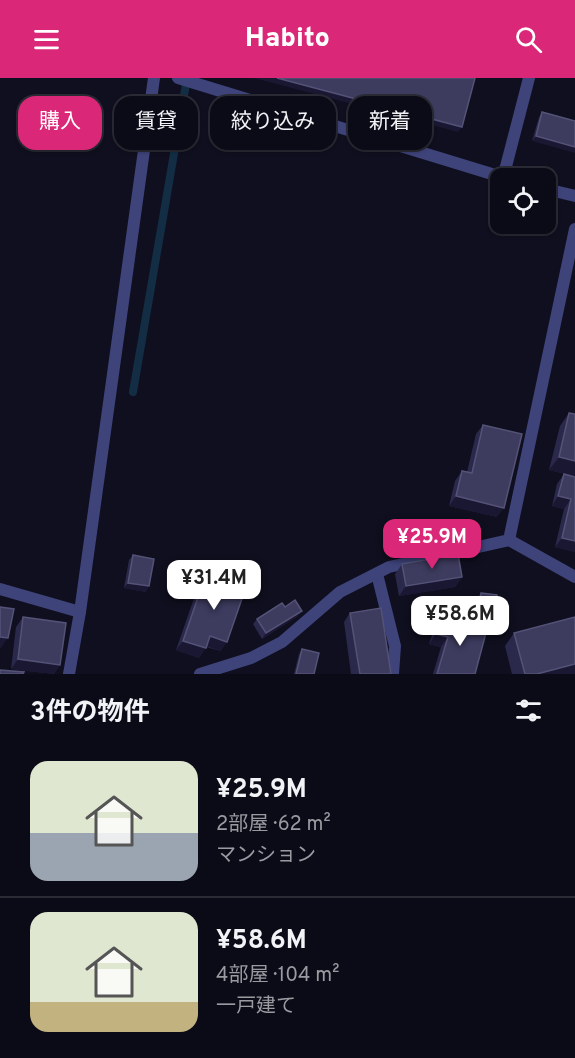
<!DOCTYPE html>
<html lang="ja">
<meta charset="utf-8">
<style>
:root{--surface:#0b0b17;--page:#141420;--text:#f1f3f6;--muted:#9a9ba1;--line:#2b2b36;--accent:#db2777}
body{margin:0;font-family:Overpass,"Noto Sans JP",sans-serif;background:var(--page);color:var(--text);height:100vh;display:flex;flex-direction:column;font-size:22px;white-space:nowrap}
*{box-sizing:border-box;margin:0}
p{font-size:20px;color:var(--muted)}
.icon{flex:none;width:33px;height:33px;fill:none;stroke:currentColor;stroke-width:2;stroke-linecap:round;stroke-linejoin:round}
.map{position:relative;height:596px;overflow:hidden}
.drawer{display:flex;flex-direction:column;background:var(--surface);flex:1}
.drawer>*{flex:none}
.banner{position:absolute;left:18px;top:18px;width:540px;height:54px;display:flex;gap:12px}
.tools{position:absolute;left:490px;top:90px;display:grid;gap:12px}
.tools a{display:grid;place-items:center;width:66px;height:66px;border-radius:12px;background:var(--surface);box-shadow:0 2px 4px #0004,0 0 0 2px var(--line);font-size:30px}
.price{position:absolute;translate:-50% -51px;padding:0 14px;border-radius:12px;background:#fff;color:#222;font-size:20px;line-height:39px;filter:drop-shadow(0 2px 3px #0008)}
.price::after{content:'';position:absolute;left:50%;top:36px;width:18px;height:14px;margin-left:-9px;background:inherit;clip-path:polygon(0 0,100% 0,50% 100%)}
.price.on{background:var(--accent);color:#fff}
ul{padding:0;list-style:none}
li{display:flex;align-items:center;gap:18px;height:150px;padding:0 30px}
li+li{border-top:2px solid var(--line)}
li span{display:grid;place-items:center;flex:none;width:168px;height:120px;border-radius:18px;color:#555}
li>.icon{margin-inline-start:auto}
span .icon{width:72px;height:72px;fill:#fffc;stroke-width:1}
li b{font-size:26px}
h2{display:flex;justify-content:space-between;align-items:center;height:72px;padding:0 30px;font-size:26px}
.chip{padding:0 21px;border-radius:18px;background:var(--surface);box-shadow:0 2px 4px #0004,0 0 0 2px var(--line);font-size:21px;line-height:54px}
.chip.on{background:var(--accent);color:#fff}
header{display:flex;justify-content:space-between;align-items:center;height:78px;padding:0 30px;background:var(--accent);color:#fff;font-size:27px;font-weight:800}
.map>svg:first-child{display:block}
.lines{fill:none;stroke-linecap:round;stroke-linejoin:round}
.stream{stroke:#122d44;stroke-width:8}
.street{stroke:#3e437a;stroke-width:12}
.wall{fill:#2b294b}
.shaded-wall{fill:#191732}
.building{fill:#3d3b5e;stroke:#545377;stroke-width:1.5}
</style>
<header><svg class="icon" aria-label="menu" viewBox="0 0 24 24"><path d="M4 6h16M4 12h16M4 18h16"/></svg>Habito<svg class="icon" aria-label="search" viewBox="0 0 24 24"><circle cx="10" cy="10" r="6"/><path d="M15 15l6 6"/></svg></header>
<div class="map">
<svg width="575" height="596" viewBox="0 0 575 596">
<rect width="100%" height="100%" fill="#0f0f1f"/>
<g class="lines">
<!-- stream -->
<polyline class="stream" points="133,314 187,0"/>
<!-- street -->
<g class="street">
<polyline points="178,0 505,100"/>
<polyline points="503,100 529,0"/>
<polyline points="546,111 575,118"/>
<polyline points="509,462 575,151"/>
<polyline points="377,496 395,568 393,596"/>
<polyline points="0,511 80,534"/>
<polyline points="69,596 80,534 154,0"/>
<polyline points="200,596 251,580 282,564 340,514 389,489 509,462 575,499"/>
</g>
</g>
<!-- wall -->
<g class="wall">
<polygon points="542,34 575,43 532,63 539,39"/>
<polygon points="569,335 574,398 549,392 560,348"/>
<polygon points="483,347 497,439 449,428 455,403 462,393 467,394 476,356"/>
<polygon points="564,396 575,399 575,474 555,469 564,431 552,428 557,406"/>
<polygon points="133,477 146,514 124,510 129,482"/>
<polygon points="402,486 462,499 455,509 399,518 395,496"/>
<polygon points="206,496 221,573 206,569 199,580 176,572 199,506"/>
<polygon points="481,515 494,542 490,547 475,545 477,520"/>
<polygon points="285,529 298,538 262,561 253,546 257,541"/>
<polygon points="350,535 391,596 351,596 344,544"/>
<polygon points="441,538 475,596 433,596 441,569 429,566 435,548"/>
<polygon points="23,539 60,587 54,596 11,591 16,549"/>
<polygon points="514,555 575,596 512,596 505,568"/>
<polygon points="302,571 314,596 294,596 299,576"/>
</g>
<!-- shaded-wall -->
<g class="shaded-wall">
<polygon points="254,0 277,0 462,49 458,54"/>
<polygon points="536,58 575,69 575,75 532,63"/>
<polygon points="559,379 575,383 575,396 574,398 549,392"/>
<polygon points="456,418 504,430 497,439 449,428"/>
<polygon points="558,418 571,421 564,431 552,428"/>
<polygon points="562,460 575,463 575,474 555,469"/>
<polygon points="462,499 455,509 399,518 406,508"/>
<polygon points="128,505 149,508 146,514 124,510"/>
<polygon points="302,533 298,538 262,561 266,555"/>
<polygon points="478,540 494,542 490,547 475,545"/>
<polygon points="436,556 448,559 441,569 429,566"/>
<polygon points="210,558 227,564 221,573 203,567"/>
<polygon points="0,559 8,560 1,570 0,570"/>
<polygon points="183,563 206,570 199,580 176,572"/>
<polygon points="18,581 60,587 54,596 11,591"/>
<polygon points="575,586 575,596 537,596"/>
</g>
<!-- building -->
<g class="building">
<polygon points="277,0 475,0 462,49"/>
<polygon points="542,34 575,43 575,69 536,58"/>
<polygon points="569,335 575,336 575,383 559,379"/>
<polygon points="483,347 522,356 504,430 456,418 462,393 472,395"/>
<polygon points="564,396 575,399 575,463 562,460 571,421 558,418"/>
<polygon points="458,476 462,499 406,508 402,486"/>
<polygon points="133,477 154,481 149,508 128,505"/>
<polygon points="206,496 246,509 227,564 210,558 206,570 183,563"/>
<polygon points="481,515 497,517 494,542 478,540"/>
<polygon points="295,522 302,533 266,555 257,541 282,525 285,529"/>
<polygon points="0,529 14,531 8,560 0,559"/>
<polygon points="381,530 391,596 360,596 350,535"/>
<polygon points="441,538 487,551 475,596 437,596 448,559 436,556"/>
<polygon points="23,539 66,545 60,587 18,581"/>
<polygon points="575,539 575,586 537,596 525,596 514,555"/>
<polygon points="302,571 319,575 314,596 296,596"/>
<polygon points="0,592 24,594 23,596 0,596"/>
</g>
</svg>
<div class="tools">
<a><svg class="icon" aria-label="locate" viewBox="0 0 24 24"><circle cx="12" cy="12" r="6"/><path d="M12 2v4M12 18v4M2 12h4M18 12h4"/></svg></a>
</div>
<b class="price on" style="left:432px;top:492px">¥25.9M</b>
<b class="price" style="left:214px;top:533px">¥31.4M</b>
<b class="price" style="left:460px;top:569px">¥58.6M</b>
<div class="banner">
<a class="chip on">購入</a>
<a class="chip">賃貸</a>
<a class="chip">絞り込み</a>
<a class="chip">新着</a>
</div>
</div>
<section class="drawer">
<h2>3件の物件<svg class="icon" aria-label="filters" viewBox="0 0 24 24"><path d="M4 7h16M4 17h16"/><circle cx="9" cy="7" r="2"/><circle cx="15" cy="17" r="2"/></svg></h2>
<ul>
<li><span style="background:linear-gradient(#dfe7d0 60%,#9aa5b1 0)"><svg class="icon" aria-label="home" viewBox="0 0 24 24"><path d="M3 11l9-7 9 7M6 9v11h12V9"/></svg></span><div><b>¥25.9M</b><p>2部屋 · 62 m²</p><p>マンション</p></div></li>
<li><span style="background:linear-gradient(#dfe7d0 75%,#c2b280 0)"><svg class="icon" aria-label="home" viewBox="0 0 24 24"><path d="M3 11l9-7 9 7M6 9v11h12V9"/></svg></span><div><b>¥58.6M</b><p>4部屋 · 104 m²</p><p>一戸建て</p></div></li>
</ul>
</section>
